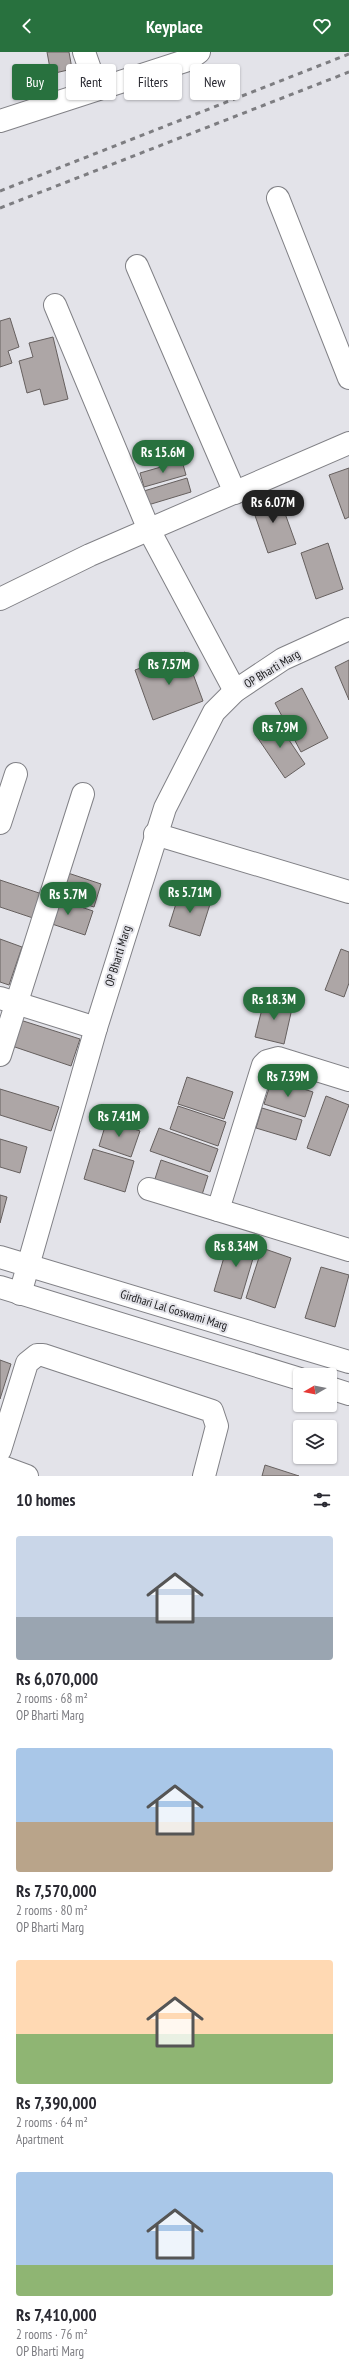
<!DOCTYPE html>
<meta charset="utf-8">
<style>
:root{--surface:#fff;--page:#f7f7f7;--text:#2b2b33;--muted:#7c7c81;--accent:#28713e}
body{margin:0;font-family:"PT Sans Narrow",sans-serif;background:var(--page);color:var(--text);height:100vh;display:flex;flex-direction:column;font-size:15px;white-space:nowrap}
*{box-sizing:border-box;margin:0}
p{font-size:13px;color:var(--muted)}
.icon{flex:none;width:22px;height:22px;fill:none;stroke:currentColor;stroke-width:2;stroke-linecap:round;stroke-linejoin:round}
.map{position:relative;height:1424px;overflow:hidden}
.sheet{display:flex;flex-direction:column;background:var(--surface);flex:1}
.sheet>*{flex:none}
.top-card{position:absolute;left:12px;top:12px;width:325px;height:36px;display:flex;gap:8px}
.needle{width:26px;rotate:261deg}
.controls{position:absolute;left:293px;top:1316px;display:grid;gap:8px}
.controls a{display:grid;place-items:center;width:44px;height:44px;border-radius:4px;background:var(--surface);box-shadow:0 1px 3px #0004;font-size:20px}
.price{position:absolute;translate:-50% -34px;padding:0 9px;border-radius:14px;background:var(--accent);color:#fff;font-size:13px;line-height:26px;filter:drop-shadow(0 1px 2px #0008)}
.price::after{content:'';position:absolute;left:50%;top:24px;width:12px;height:9px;margin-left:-6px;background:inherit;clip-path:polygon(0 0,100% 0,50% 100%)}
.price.on{background:#222;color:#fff}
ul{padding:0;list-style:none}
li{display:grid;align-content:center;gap:8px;height:212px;padding:0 16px}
li span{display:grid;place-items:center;height:124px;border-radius:4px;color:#555}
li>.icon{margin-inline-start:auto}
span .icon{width:72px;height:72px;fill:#fffc;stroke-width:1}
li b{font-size:17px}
h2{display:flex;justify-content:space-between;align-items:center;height:48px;padding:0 16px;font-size:17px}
.chip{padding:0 14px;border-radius:4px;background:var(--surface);box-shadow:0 1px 3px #0004;font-size:14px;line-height:36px}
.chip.on{background:var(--accent);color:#fff}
header{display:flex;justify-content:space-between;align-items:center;height:52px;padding:0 16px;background:var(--accent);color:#fff;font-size:18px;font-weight:700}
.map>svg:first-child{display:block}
.building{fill:#ada6a6;stroke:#66605f}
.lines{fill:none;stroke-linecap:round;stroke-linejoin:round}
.minor-casing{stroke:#818186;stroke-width:24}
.major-casing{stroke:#818186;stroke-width:24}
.minor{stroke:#fff;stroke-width:22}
.major{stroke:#fff;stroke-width:22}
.rail{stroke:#7d7d81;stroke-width:3;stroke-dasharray:5 5;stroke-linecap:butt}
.labels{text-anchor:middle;stroke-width:4;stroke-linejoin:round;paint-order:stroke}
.street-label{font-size:12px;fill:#18181a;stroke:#e3e3e9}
</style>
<header><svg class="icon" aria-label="back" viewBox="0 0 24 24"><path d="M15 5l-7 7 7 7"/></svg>Keyplace<svg class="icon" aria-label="heart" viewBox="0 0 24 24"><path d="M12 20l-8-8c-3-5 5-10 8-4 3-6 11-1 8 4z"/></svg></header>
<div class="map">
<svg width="349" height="1424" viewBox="0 0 349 1424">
<rect width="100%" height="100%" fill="#e3e3e9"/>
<!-- building -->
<g class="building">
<polygon points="47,0 69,0 72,17 51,22"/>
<polygon points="10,266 19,295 8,299 12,311 0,315 0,269"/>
<polygon points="53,285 68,347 44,353 40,337 27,341 19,309 33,305 29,291"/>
<polygon points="182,409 186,423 144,435 140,421"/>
<polygon points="349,416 349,465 345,467 329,423"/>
<polygon points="187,426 191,440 148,453 144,439"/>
<polygon points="278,442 296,492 268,501 251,452"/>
<polygon points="328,491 343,537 316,547 301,501"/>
<polygon points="185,600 203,649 153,668 135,618"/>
<polygon points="349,608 349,648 335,615"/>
<polygon points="302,636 328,686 301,700 275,651"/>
<polygon points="275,667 305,712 285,726 255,682"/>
<polygon points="59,818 101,832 94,855 52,842"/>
<polygon points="0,828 42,842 33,866 0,855"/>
<polygon points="180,839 211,849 200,884 169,874"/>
<polygon points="51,845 93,859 85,883 43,869"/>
<polygon points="0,887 22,895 9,933 0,930"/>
<polygon points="341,897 349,900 349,931 344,945 325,938"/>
<polygon points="265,945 293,952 284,992 255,985"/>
<polygon points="17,967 80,987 71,1014 9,993"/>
<polygon points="187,1025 233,1040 224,1067 178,1052"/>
<polygon points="272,1027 313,1040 305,1065 264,1052"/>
<polygon points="0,1037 59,1055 51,1079 0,1063"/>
<polygon points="326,1044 349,1053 330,1104 307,1096"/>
<polygon points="178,1054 226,1070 218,1094 170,1077"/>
<polygon points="262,1056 302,1068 296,1088 256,1076"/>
<polygon points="107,1068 140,1079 131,1105 99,1094"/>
<polygon points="159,1076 218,1097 210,1120 150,1099"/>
<polygon points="0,1087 27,1095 20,1121 0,1115"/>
<polygon points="93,1097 134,1109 125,1140 84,1127"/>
<polygon points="161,1108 208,1124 201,1146 154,1130"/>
<polygon points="0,1143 7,1145 0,1171"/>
<polygon points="230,1185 257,1193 241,1247 214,1239"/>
<polygon points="262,1196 291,1206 275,1256 246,1246"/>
<polygon points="321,1215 349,1223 335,1275 305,1266"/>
<polygon points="0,1308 11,1312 0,1347"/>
<polygon points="265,1413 299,1424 262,1424"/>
</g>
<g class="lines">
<defs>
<g id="minor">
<polyline points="84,0 97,37"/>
<polyline points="0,69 188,8 199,0"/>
<polyline points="278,146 349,326"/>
<polyline points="137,214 235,441"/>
<polyline points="55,253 149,478 235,639"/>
<polyline points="0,547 90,503 349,391"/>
<polyline points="0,771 16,722"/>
<polyline points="155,782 349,840"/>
<polyline points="0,946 96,976"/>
<polyline points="0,1003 83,742"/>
<polyline points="149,1137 218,1158 263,1013 267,1009 278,1006 349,1028"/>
<polyline points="218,1158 349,1198"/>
<polyline points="20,1242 96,976 165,756 214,660 235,639 283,607 349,577"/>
<polyline points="0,1398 27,1311 37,1303 43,1303 212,1359 217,1374 204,1424"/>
<polyline points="0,1414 27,1424"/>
</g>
<g id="major">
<polyline points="0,1205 349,1310"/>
<polyline points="0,1235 300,1327"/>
<polyline points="330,1336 349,1342"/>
</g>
</defs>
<!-- minor casing -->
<use href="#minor" class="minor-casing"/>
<!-- major casing -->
<use href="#major" class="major-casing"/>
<!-- minor -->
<use href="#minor" class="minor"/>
<!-- major -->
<use href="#major" class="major"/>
<!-- rail -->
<g class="rail">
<polyline points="0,139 349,2"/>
<polyline points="0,156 349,20"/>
</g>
</g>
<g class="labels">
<!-- street labels -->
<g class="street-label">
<text transform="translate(272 617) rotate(-31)" y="4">OP Bharti Marg</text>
<text transform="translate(118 904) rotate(-73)" y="4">OP Bharti Marg</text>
<text transform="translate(174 1258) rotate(17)" y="4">Girdhari Lal Goswami Marg</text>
</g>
</g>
</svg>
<div class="controls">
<a><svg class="needle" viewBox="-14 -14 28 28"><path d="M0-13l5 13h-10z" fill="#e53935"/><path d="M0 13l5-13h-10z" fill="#7c7c81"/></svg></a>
<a><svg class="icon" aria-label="layers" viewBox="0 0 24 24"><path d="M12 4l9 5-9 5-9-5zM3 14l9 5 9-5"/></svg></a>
</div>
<b class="price" style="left:163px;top:422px">Rs 15.6M</b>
<b class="price on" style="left:273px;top:472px">Rs 6.07M</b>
<b class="price" style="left:169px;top:634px">Rs 7.57M</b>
<b class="price" style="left:280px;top:697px">Rs 7.9M</b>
<b class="price" style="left:190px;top:862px">Rs 5.71M</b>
<b class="price" style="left:68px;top:864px">Rs 5.7M</b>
<b class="price" style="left:274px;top:969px">Rs 18.3M</b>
<b class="price" style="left:288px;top:1046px">Rs 7.39M</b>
<b class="price" style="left:119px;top:1086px">Rs 7.41M</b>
<b class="price" style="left:236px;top:1216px">Rs 8.34M</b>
<div class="top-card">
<a class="chip on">Buy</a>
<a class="chip">Rent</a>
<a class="chip">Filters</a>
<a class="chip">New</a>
</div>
</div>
<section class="sheet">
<h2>10 homes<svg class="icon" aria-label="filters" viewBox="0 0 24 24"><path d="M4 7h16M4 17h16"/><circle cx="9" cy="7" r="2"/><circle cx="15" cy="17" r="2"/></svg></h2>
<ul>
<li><span style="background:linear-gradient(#c9d6e8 65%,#9aa5b1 0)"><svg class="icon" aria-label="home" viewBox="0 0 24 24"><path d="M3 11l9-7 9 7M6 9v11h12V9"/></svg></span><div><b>Rs 6,070,000</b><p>2 rooms · 68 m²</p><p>OP Bharti Marg</p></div></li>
<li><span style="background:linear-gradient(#a9c7e8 60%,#b9a48a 0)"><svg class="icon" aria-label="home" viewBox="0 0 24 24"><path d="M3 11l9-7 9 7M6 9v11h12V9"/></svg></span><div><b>Rs 7,570,000</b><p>2 rooms · 80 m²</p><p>OP Bharti Marg</p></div></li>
<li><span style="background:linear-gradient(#ffd9b3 60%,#8fb573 0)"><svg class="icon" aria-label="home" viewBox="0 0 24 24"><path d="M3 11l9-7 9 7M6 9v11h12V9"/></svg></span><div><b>Rs 7,390,000</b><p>2 rooms · 64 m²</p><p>Apartment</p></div></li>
<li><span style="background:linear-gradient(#a9c7e8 75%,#8fb573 0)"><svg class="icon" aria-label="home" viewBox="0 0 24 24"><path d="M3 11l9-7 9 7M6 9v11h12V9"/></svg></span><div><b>Rs 7,410,000</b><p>2 rooms · 76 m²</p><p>OP Bharti Marg</p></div></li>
</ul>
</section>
